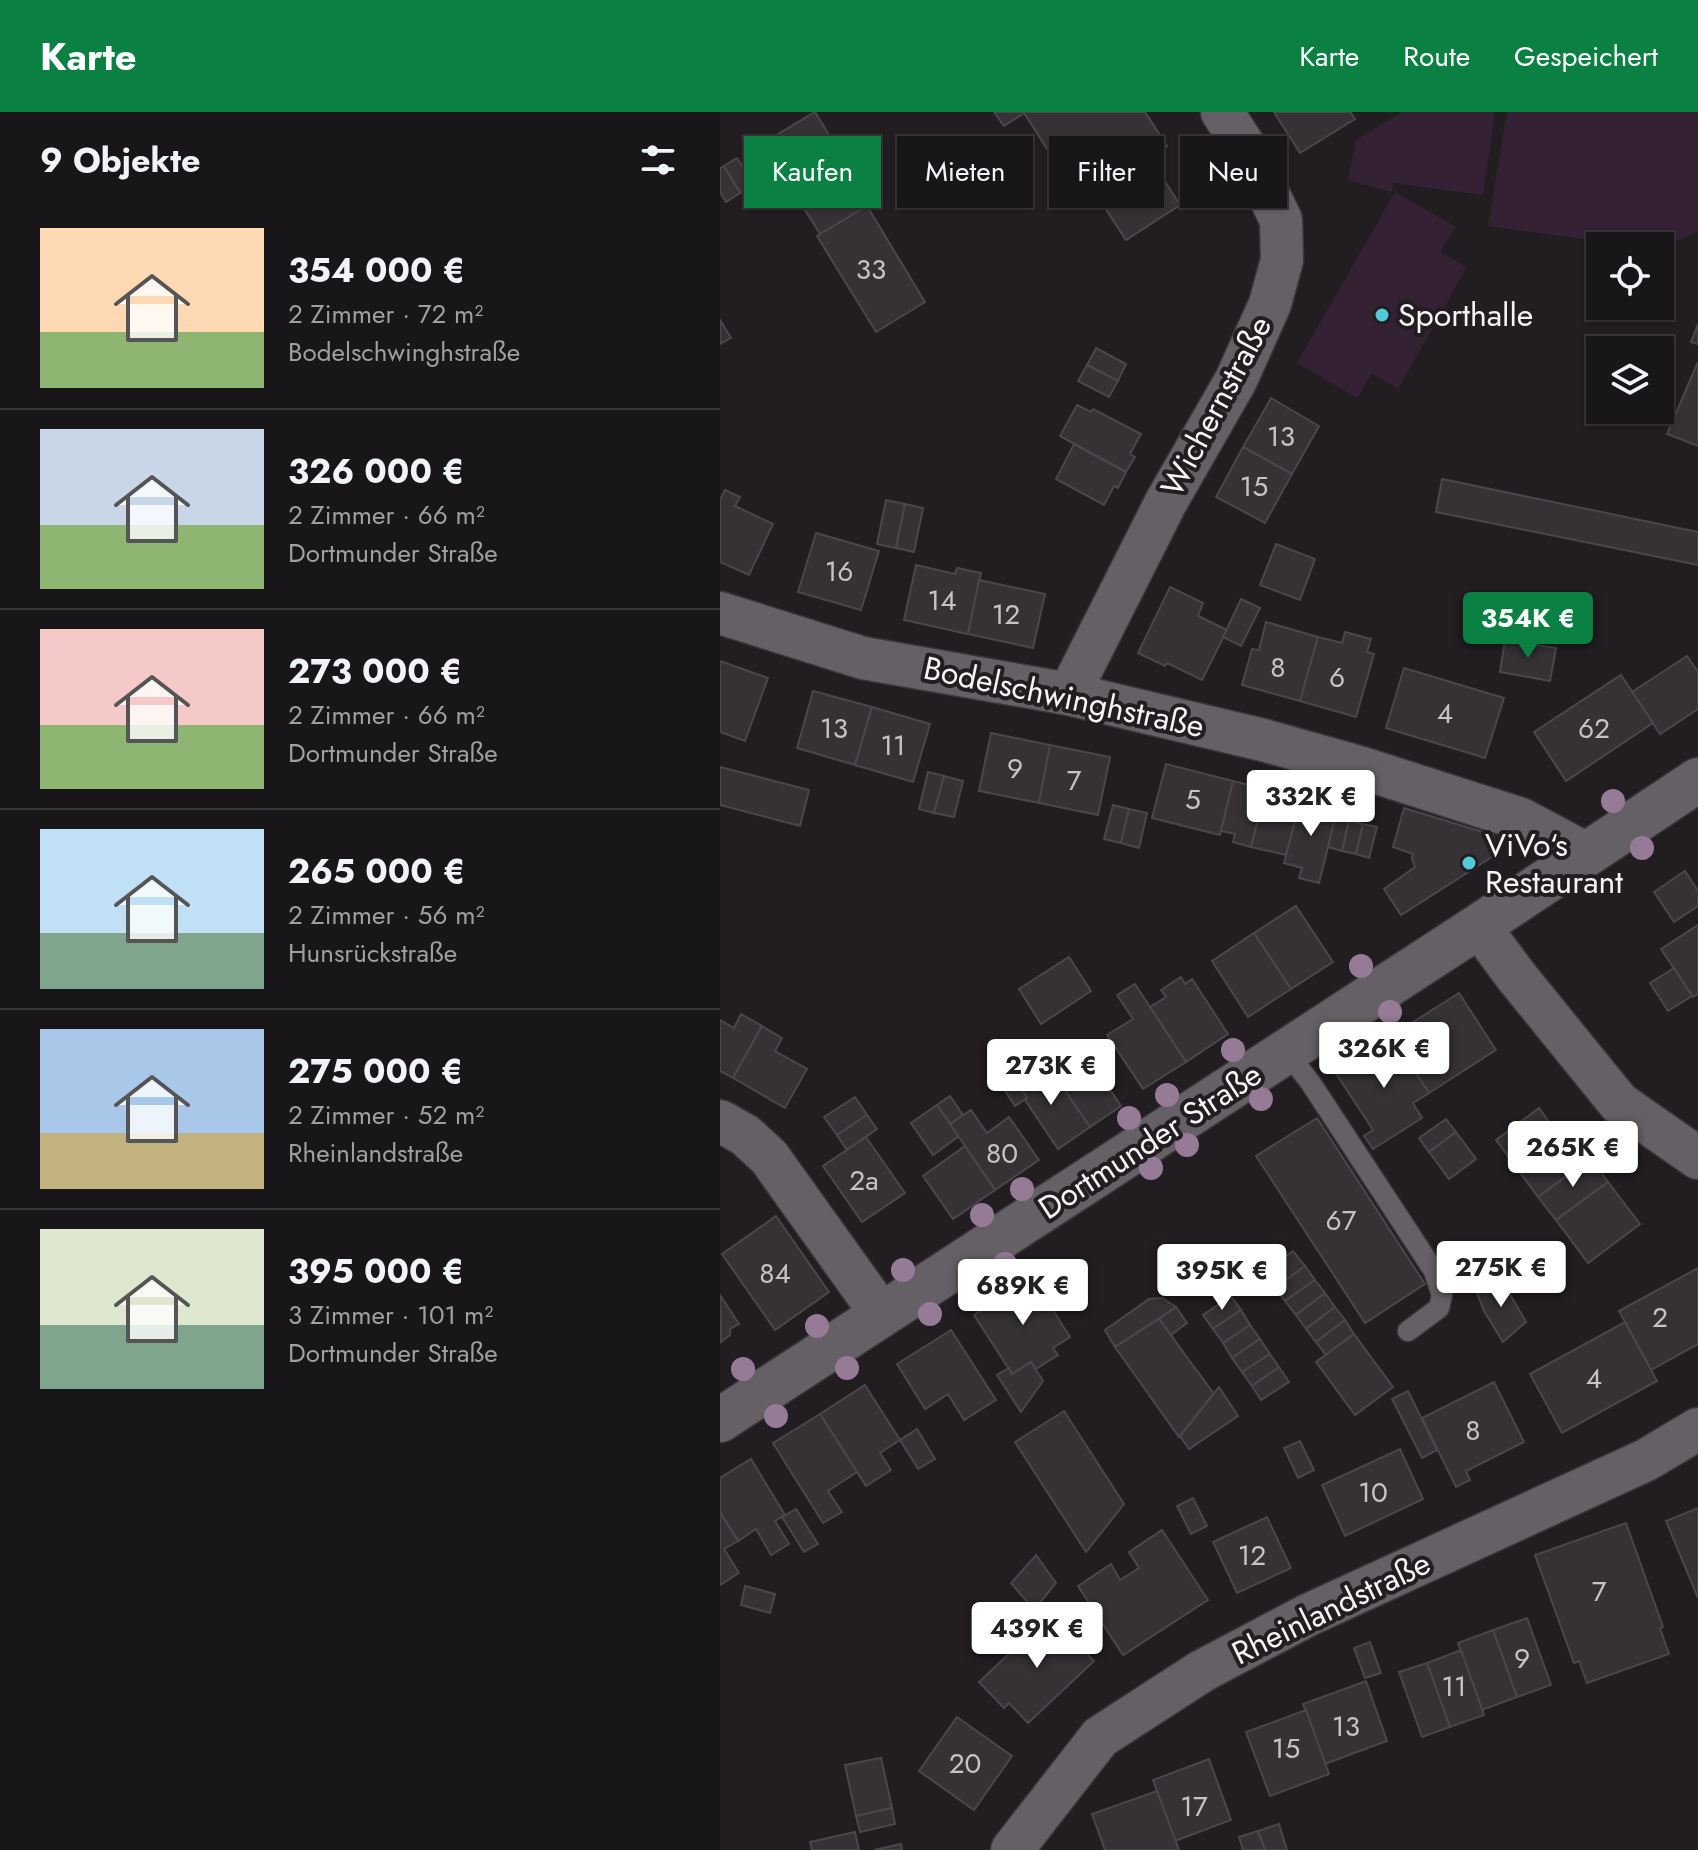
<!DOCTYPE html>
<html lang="de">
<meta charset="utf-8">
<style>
:root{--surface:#191619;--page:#262326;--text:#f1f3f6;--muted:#9f9fa2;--line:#373538;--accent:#0b8043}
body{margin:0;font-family:Jost,sans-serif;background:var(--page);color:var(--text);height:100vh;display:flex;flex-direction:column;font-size:30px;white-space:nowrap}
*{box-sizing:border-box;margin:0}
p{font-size:26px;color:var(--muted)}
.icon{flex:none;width:44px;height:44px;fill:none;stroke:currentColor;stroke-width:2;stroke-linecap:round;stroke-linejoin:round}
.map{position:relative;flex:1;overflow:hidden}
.side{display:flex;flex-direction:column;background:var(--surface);width:720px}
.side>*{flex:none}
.hud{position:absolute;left:24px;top:24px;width:760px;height:72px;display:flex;gap:16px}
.tools{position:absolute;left:866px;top:120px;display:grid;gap:16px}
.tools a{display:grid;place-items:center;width:88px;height:88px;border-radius:0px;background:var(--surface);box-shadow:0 2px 6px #0004,0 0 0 2px var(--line);font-size:40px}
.price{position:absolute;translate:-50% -68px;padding:0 18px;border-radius:8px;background:#fff;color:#222;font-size:26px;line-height:52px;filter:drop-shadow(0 2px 4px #0008)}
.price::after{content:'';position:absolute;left:50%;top:48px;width:24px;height:18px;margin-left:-12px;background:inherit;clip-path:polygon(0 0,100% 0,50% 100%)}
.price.selected{background:var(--accent);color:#fff}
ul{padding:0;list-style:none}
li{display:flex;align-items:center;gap:24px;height:200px;padding:0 40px}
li+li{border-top:2px solid var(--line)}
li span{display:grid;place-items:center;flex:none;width:224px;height:160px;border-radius:0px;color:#555}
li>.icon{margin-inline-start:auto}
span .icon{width:96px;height:96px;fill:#fffc;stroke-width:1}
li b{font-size:34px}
h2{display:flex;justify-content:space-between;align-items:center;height:96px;padding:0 40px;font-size:34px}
.chip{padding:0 28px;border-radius:0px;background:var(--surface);box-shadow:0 2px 6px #0004,0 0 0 2px var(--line);font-size:28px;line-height:72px}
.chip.selected{background:var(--accent);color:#fff}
header{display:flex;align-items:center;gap:48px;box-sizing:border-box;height:112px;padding:0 40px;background:var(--accent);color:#fff}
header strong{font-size:38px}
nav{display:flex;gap:44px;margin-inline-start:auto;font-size:28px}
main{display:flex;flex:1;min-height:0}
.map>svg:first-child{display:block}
.green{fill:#342234}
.building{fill:#353135;stroke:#4b464b;stroke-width:2}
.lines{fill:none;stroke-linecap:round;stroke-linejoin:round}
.service-casing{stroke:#3a373a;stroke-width:23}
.minor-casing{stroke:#3a373a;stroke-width:45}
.tertiary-casing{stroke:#3a373a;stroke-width:47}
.service{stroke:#656065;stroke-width:20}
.minor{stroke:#656065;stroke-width:42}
.tertiary{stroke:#656065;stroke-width:44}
.tree{fill:#967b97}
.poi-dot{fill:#52cbd8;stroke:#211d21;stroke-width:3}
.labels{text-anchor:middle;stroke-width:8;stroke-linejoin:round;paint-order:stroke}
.number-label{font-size:28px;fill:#c6c2c6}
.poi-label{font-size:32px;fill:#f6f3f6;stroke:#211d21;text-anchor:start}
.street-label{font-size:32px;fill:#f6f3f6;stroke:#211d21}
</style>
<header>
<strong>Karte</strong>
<nav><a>Karte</a><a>Route</a><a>Gespeichert</a></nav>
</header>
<main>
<section class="side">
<h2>9 Objekte<svg class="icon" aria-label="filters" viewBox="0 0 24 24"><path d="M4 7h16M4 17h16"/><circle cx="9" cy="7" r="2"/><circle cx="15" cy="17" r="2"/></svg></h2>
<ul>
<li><span style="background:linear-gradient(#ffd9b3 65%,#8fb573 0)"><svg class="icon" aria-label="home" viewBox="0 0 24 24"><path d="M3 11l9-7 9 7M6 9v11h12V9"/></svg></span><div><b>354 000 €</b><p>2 Zimmer · 72 m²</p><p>Bodelschwinghstraße</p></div></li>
<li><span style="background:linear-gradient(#c9d6e8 60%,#8fb573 0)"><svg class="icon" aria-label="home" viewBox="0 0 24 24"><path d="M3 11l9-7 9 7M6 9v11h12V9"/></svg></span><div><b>326 000 €</b><p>2 Zimmer · 66 m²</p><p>Dortmunder Straße</p></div></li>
<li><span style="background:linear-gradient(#f6c9c9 60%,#8fb573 0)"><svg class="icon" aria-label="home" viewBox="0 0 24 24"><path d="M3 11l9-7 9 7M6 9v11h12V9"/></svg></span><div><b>273 000 €</b><p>2 Zimmer · 66 m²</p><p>Dortmunder Straße</p></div></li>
<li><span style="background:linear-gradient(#bfe0f5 65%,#7fa58c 0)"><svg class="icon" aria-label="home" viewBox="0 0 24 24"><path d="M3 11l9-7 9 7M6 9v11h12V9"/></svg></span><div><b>265 000 €</b><p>2 Zimmer · 56 m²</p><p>Hunsrückstraße</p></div></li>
<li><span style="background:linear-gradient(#a9c7e8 65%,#c2b280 0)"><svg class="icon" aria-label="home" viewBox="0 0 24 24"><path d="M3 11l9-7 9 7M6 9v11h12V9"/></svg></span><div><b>275 000 €</b><p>2 Zimmer · 52 m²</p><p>Rheinlandstraße</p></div></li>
<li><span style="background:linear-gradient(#dfe7d0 60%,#7fa58c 0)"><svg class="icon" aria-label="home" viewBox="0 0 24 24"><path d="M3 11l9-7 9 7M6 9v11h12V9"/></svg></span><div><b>395 000 €</b><p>3 Zimmer · 101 m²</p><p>Dortmunder Straße</p></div></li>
</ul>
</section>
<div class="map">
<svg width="978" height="1738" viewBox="0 0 978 1738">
<rect width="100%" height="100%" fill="#211d21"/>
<!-- green -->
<g class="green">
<polygon points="682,0 775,0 763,83 673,71 672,80 628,68 636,28"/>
<polygon points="787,0 978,0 978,120 940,136 940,134 914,134 768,114"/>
<polygon points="675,80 736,115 720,140 747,155 678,277 652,261 637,286 577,251"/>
</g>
<!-- building -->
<g class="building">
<polygon points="95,0 151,92 100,122 43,31"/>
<polygon points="274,0 425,0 447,34 430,46 460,93 406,128 361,59 347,68 304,1 284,14"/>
<polygon points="554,0 630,0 635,7 580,41"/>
<polygon points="17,46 34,72 20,81 4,54"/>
<polygon points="4,54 20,81 6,90 0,80 0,56"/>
<polygon points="147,94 205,190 156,220 97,124"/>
<polygon points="0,208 11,226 0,232"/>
<polygon points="978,212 978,232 971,230"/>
<polygon points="376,236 406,252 398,269 367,253"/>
<polygon points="978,250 978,334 947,322"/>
<polygon points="367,253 398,269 389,285 358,269"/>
<polygon points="551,286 599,314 572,362 523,335"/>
<polygon points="357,293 371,300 373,297 421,322 410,342 415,345 406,360 340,324"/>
<polygon points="354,332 406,360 398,376 394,374 384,393 336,367"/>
<polygon points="523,335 572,362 545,411 496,385"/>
<polygon points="722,367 978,420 978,453 716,400"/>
<polygon points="5,378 20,385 15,394 53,412 29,463 0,450 0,388"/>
<polygon points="166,388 185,392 176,436 157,432"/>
<polygon points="185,392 203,396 194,440 176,436"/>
<polygon points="96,421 159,439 141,498 78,480"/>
<polygon points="556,432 595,447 580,488 540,473"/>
<polygon points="196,453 235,462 237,456 261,461 248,522 184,508"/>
<polygon points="259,468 325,482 313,536 248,522"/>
<polygon points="450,475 483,491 478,504 507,518 482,568 447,551 445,554 418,541"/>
<polygon points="521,487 540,496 521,534 503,525"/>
<polygon points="546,510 598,525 580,589 522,573 532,537 539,538"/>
<polygon points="625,520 651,527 647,540 654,542 636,605 580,589 598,525 622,531"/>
<polygon points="785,528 836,536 830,569 780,560"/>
<polygon points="967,544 978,560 978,597 940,622 912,580"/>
<polygon points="0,549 48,566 25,629 0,620"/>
<polygon points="684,556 784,586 765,646 666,616"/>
<polygon points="901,563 933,611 846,669 814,620"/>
<polygon points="93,579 152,595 135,653 77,636"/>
<polygon points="152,595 210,612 193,670 135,653"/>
<polygon points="271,621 330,633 319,691 259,679"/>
<polygon points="330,633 390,645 378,703 319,691"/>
<polygon points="446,652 513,669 500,723 432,706"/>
<polygon points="0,655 89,678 80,714 0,693"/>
<polygon points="208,660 224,664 214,701 199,697"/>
<polygon points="224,664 243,669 234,705 214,701"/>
<polygon points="513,669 546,677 531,735 513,730 515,722 501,719"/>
<polygon points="546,677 581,686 566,743 531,735"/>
<polygon points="581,686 618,695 599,771 579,766 582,756 564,751"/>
<polygon points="393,693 409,697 401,731 384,727"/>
<polygon points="684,696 773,723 778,741 681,803 664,777 695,755 692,747 693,742 673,735"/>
<polygon points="409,697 427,701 419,736 401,731"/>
<polygon points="615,705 629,709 622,739 608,735"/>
<polygon points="629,709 643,712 636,742 622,739"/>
<polygon points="643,712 657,715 649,746 636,742"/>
<polygon points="965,759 978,779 978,794 954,810 934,780"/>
<polygon points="576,794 613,850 571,877 534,821"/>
<polygon points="978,813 978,882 973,885 941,837"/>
<polygon points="534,821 571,877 528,905 492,849"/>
<polygon points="349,845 371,879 321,912 299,877"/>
<polygon points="954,856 972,884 948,899 930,871"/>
<polygon points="461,865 465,872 472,867 508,922 466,950 430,895 446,885 441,878"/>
<polygon points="415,872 466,950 423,977 387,923 413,907 397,883"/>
<polygon points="739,881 776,938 709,981 671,924"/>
<polygon points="21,902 42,914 13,966 0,959 0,908 14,916"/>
<polygon points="42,914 62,926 55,939 87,957 65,996 13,966"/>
<polygon points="671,924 709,981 693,991 702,1006 653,1037 644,1024 653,1018 615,960"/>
<polygon points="369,946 401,994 370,1015 337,967"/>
<polygon points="303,948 322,976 337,967 370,1015 338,1037 305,988 307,986 289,958"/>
<polygon points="289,958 307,986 295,994 277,966"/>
<polygon points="230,984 243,1003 230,1012 217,993"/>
<polygon points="135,985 147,1003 117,1023 104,1005"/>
<polygon points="217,993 239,1024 213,1043 191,1011"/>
<polygon points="819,996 861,1053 818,1085 776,1028"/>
<polygon points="251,998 267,1021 289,1005 319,1048 275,1078 230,1012"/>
<polygon points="147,1003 157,1017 127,1038 117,1023"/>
<polygon points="597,1006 705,1172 645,1211 536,1044"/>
<polygon points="726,1007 736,1020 709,1040 699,1026"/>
<polygon points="736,1020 756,1047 729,1067 709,1040"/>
<polygon points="146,1025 185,1081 142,1110 103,1054"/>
<polygon points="245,1034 275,1078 233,1107 203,1064"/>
<polygon points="871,1046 888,1070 836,1108 818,1085"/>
<polygon points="888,1070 920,1112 868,1151 836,1108"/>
<polygon points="56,1104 109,1180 55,1218 2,1142"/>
<polygon points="512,1137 530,1165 505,1181 487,1153"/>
<polygon points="573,1139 585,1154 563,1171 551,1155"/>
<polygon points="585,1154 595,1168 565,1189 555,1176"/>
<polygon points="978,1156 978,1232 931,1258 899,1199"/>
<polygon points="312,1165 350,1225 333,1236 338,1243 316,1257 311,1250 292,1262 254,1203"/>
<polygon points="785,1166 791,1184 806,1210 783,1230 764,1199 757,1181"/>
<polygon points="595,1168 605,1181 576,1203 565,1189"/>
<polygon points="605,1181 615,1195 586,1217 576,1203"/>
<polygon points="0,1183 19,1212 10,1217 10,1223 1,1230"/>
<polygon points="511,1184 521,1198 493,1217 483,1203"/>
<polygon points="442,1186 456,1195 395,1235 385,1218 429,1187"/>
<polygon points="456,1195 467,1211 451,1223 439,1207"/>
<polygon points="615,1195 625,1208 596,1230 586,1217"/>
<polygon points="521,1198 530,1213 503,1231 493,1217"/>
<polygon points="439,1207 494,1282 459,1325 395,1235"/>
<polygon points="625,1208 634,1222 606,1243 596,1230"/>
<polygon points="905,1210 937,1269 842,1321 810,1262"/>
<polygon points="530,1213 540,1227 512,1246 503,1231"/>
<polygon points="231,1218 276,1288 244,1308 228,1282 205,1297 177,1252"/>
<polygon points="634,1222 673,1275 635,1303 596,1250"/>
<polygon points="540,1227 550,1242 522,1260 512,1246"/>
<polygon points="550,1242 559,1255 532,1274 522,1260"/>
<polygon points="311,1250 323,1269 301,1300 277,1263 289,1256 292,1262"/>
<polygon points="559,1255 569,1270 541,1288 532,1274"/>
<polygon points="774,1270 804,1330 746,1359 750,1368 736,1375 702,1306"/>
<polygon points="145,1273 180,1328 160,1341 171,1358 146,1374 100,1302"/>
<polygon points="499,1275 518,1304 469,1337 460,1324"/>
<polygon points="688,1279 717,1338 702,1346 672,1287"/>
<polygon points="344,1299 404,1392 366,1440 295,1330"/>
<polygon points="100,1302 137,1360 108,1379 122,1400 103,1411 53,1331"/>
<polygon points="197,1317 215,1347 198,1357 180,1328"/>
<polygon points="580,1329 594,1358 578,1366 564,1336"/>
<polygon points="680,1337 703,1387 625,1424 602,1373"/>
<polygon points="31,1347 65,1403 55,1409 69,1432 51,1443 36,1417 18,1429 0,1400 0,1366"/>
<polygon points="473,1386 487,1414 471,1422 457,1394"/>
<polygon points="978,1396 978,1486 946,1409"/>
<polygon points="76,1397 98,1432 84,1440 62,1405"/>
<polygon points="0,1400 18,1429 4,1437 19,1461 0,1473"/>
<polygon points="547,1405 571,1456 517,1481 493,1430"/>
<polygon points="906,1411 943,1515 940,1516 949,1542 867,1571 859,1549 854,1551 815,1443"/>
<polygon points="442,1418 488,1488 403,1543 358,1474 391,1452 400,1468 419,1456 409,1440"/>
<polygon points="316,1443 336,1471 314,1498 291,1471"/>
<polygon points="25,1474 55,1482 50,1501 21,1493"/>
<polygon points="330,1503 374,1549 308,1611 289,1591 284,1596 259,1570"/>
<polygon points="807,1506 831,1573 797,1585 773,1518"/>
<polygon points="773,1518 797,1585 762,1598 738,1531"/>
<polygon points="650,1530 661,1561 645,1566 634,1536"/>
<polygon points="741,1538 764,1603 730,1615 707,1551"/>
<polygon points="707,1551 730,1615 702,1625 679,1560"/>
<polygon points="646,1569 667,1629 605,1652 583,1592"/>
<polygon points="586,1598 609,1662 550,1684 526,1620"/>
<polygon points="237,1605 292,1644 254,1698 199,1659"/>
<polygon points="161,1646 172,1696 136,1704 125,1653"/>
<polygon points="489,1647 511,1708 455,1729 433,1668"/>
<polygon points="437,1679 459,1738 385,1738 372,1702"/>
<polygon points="172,1696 175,1712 140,1720 136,1704"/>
<polygon points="559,1712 567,1738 545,1738 538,1719"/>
<polygon points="538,1719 545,1738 523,1738 519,1725"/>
<polygon points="135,1720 139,1738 92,1738 90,1730"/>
<polygon points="181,1732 182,1738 154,1738"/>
</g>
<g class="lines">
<defs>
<polyline id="service" points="566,939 590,970 714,1159 722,1183 719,1196 688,1219"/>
<g id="minor">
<polyline points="0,501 143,546 349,582 543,628 642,656 801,707 865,741"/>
<polyline points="349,582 446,390 516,268 550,192 562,148 561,108 528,40 502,0"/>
<polyline points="759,814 796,864 899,991 978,1046"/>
<polyline points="0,1009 25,1023 49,1045 162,1203"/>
<polyline points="292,1738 380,1625 482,1559 588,1503 926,1348 978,1317"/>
</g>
<polyline id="tertiary" points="0,1308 759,814 978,668"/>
</defs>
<!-- service casing -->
<use href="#service" class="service-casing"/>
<!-- minor casing -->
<use href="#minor" class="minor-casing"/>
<!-- tertiary casing -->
<use href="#tertiary" class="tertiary-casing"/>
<!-- service -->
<use href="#service" class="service"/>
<!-- minor -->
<use href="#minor" class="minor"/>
<!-- tertiary -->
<use href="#tertiary" class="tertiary"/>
</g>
<!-- trees -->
<g class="tree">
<circle cx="893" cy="689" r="12"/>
<circle cx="922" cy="736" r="12"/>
<circle cx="641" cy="854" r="12"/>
<circle cx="670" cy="900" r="12"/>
<circle cx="513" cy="938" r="12"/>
<circle cx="447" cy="983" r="12"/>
<circle cx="541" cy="987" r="12"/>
<circle cx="409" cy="1006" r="12"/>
<circle cx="467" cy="1033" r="12"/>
<circle cx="431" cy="1056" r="12"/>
<circle cx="302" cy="1077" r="12"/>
<circle cx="262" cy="1103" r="12"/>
<circle cx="285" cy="1152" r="12"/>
<circle cx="183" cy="1158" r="12"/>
<circle cx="210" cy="1202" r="12"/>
<circle cx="97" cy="1214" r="12"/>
<circle cx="127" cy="1256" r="12"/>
<circle cx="23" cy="1257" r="12"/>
<circle cx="56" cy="1304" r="12"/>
</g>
<!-- markers -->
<g class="poi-dot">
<circle cx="662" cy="203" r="8"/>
<circle cx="749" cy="751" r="8"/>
</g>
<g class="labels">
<!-- number labels -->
<g class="number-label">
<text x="151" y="167">33</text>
<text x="561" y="334">13</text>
<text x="534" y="384">15</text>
<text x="119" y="469">16</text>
<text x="222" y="498">14</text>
<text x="286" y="512">12</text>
<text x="558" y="565">8</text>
<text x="617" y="575">6</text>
<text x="725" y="611">4</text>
<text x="114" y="626">13</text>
<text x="874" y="626">62</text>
<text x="173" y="643">11</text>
<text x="295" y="666">9</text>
<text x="354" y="678">7</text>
<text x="473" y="697">5</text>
<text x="282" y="1051">80</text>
<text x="144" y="1078">2a</text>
<text x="621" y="1118">67</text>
<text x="55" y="1171">84</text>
<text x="940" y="1215">2</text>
<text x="874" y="1276">4</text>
<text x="753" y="1328">8</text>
<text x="653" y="1390">10</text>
<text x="532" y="1453">12</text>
<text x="879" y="1489">7</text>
<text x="802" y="1556">9</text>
<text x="734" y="1584">11</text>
<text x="626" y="1624">13</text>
<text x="566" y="1646">15</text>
<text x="245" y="1661">20</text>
<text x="474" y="1704">17</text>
</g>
<!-- poi labels -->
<g class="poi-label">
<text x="678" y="214">Sporthalle</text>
<text x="765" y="744">ViVo‘s<tspan x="765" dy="37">Restaurant</tspan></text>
</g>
<!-- street labels -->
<g class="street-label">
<text transform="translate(496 294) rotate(-62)" y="11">Wichernstraße</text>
<text transform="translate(344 585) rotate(12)" y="11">Bodelschwinghstraße</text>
<text transform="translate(430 1029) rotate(-33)" y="11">Dortmunder Straße</text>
<text transform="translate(611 1496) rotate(-26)" y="11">Rheinlandstraße</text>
</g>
</g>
</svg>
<div class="tools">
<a><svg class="icon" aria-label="locate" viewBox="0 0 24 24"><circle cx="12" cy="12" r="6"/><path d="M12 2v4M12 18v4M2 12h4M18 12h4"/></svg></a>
<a><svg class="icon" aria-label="layers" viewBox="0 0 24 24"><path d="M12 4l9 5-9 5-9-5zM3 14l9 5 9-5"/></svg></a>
</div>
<b class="price selected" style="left:808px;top:548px">354K €</b>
<b class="price" style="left:591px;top:726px">332K €</b>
<b class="price" style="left:664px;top:978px">326K €</b>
<b class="price" style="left:331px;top:995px">273K €</b>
<b class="price" style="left:853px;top:1077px">265K €</b>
<b class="price" style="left:781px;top:1197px">275K €</b>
<b class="price" style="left:502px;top:1200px">395K €</b>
<b class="price" style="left:303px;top:1215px">689K €</b>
<b class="price" style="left:317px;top:1558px">439K €</b>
<div class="hud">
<a class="chip selected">Kaufen</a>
<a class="chip">Mieten</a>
<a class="chip">Filter</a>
<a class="chip">Neu</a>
</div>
</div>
</main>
